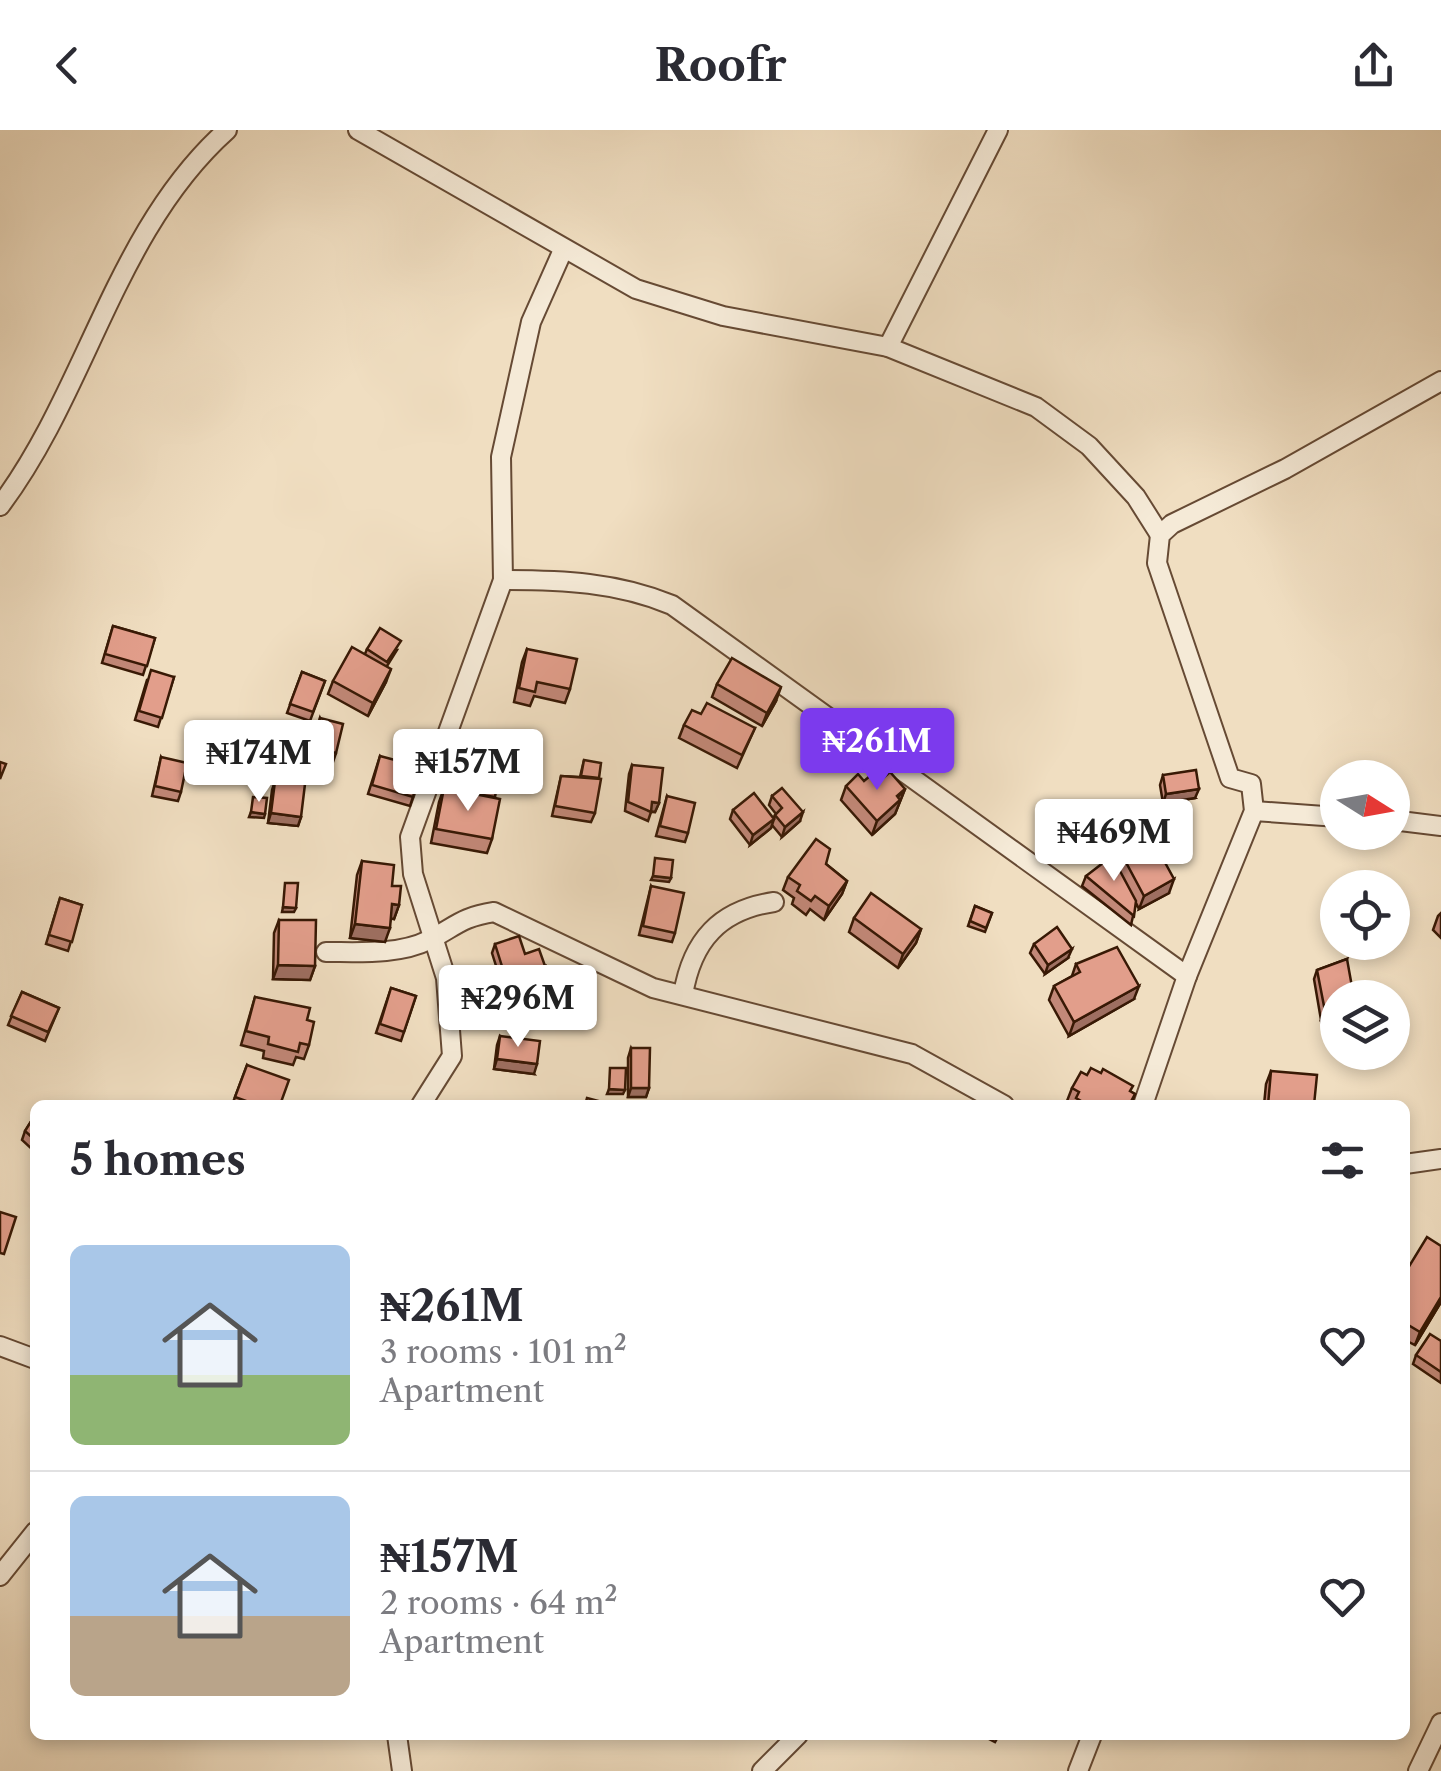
<!DOCTYPE html>
<meta charset="utf-8">
<style>
:root{--surface:#fff;--page:#f2f2f3;--text:#2b2b33;--muted:#7c7c81;--line:#e1e1e2;--accent:#7c3aed}
body{margin:0;font-family:"Libre Caslon Text",serif;background:var(--page);color:var(--text);height:100vh;display:flex;flex-direction:column;font-size:38px;white-space:nowrap}
*{box-sizing:border-box;margin:0}
p{font-size:32px;color:var(--muted)}
.icon{flex:none;width:55px;height:55px;fill:none;stroke:currentColor;stroke-width:2;stroke-linecap:round;stroke-linejoin:round}
.map{position:relative;flex:1;overflow:hidden}
.sheet{position:absolute;left:30px;top:970px;width:1380px;height:640px;display:flex;flex-direction:column;background:var(--surface);border-radius:15px;box-shadow:0 5px 15px #0003}
.sheet>*{flex:none}
.needle{width:65px;rotate:101deg}
.fabs{position:absolute;left:1320px;top:630px;display:grid;gap:20px}
.fabs a{display:grid;place-items:center;width:90px;height:90px;border-radius:50%;background:var(--surface);box-shadow:0 5px 15px #0003;font-size:50px}
.price{position:absolute;translate:-50% -85px;padding:0 22px;border-radius:10px;background:#fff;color:#222;font-size:32px;line-height:65px;filter:drop-shadow(0 2px 5px #0008)}
.price::after{content:'';position:absolute;left:50%;top:60px;width:30px;height:22px;margin-left:-15px;background:inherit;clip-path:polygon(0 0,100% 0,50% 100%)}
.price.current{background:var(--accent);color:#fff}
ul{padding:0;list-style:none}
li{display:flex;align-items:center;gap:30px;height:250px;padding:0 40px}
li+li{border-top:2px solid var(--line)}
li span{display:grid;place-items:center;flex:none;width:280px;height:200px;border-radius:15px;color:#555}
li>.icon{margin-inline-start:auto}
span .icon{width:120px;height:120px;fill:#fffc;stroke-width:1}
li b{font-size:42px}
h2{display:flex;justify-content:space-between;align-items:center;height:120px;padding:0 40px;font-size:42px}
header{display:flex;justify-content:space-between;align-items:center;height:130px;padding:0 40px;background:var(--surface);font-size:45px;font-weight:700}
.map>svg:first-child{display:block}
.lines{fill:none;stroke-linecap:round;stroke-linejoin:round}
.street-casing{stroke:#664a34;stroke-width:22}
.street{stroke:#f5ead7;stroke-width:18}
.wall{fill:#c28878;stroke:#381905;stroke-width:2.5}
.shaded-wall{fill:#9e6f61;stroke:#381905;stroke-width:2.5}
.building{fill:#e29e8b;stroke:#381905;stroke-width:2.5}
</style>
<header><svg class="icon" aria-label="back" viewBox="0 0 24 24"><path d="M15 5l-7 7 7 7"/></svg>Roofr<svg class="icon" aria-label="share" viewBox="0 0 24 24"><path d="M12 15V3M7 8l5-5 5 5M5 13v7h14v-7"/></svg></header>
<div class="map">
<svg width="1441" height="1641" viewBox="0 0 1441 1641">
<rect width="100%" height="100%" fill="#f0dec1"/>
<filter id="stains"><feTurbulence type="fractalNoise" baseFrequency=".002" numOctaves="4"/><feColorMatrix values="0 0 0 0 .2 0 0 0 0 .09 0 0 0 0 .02 0 0 0 .5 -.17"/></filter>
<radialGradient id="worn" r=".72"><stop offset=".6" stop-color="#630" stop-opacity="0"/><stop offset="1" stop-color="#630" stop-opacity=".3"/></radialGradient>
<g class="lines">
<defs>
<g id="street">
<polyline points="358,0 636,159 723,186 888,217 1036,277 1089,316 1136,367 1160,405"/>
<polyline points="888,217 998,0"/>
<path d="M 0,376 C 88,259 115,100 227,0"/>
<path d="M 503,450 C 562,450 617,452 672,475 L 1187,846"/>
<polyline points="1254,681 1338,687"/>
<polyline points="1392,690 1441,696"/>
<path d="M 326,822 C 359,822 399,825 429,810 C 455,797 461,787 494,782 L 653,858 L 912,924 L 1004,975"/>
<path d="M 683,865 C 692,810 720,780 774,772"/>
<polyline points="421,975 452,926 446,848 413,744 410,707 503,450 501,327 531,192 563,120"/>
<polyline points="1143,975 1187,846 1254,681 1251,654 1230,648 1157,433 1160,405 1172,394 1285,339 1441,251"/>
<polyline points="1405,1034 1441,1029"/>
<polyline points="0,1216 35,1229"/>
<polyline points="0,1446 35,1402"/>
<polyline points="397,1605 402,1641"/>
<polyline points="762,1641 798,1605"/>
<polyline points="1078,1641 1092,1605"/>
<polyline points="1418,1641 1441,1593"/>
</g>
</defs>
<!-- street casing -->
<use href="#street" class="street-casing"/>
<!-- street -->
<use href="#street" class="street"/>
</g>
<!-- wall -->
<g class="wall">
<polygon points="113,496 155,508 143,545 102,533"/>
<polygon points="367,519 397,520 387,536 386,552 368,586 328,564 333,551 365,524"/>
<polygon points="527,519 570,559 565,573 534,566 530,576 514,572 522,532"/>
<polygon points="302,542 325,551 310,591 287,583"/>
<polygon points="174,547 158,597 135,590 147,550"/>
<polygon points="717,554 776,571 762,596 712,567"/>
<polygon points="320,588 336,623 333,632 310,627"/>
<polygon points="684,595 755,598 737,638 679,608"/>
<polygon points="515,604 531,649 513,650 512,613"/>
<polygon points="380,626 413,667 410,676 368,664"/>
<polygon points="161,627 181,662 178,671 152,666"/>
<polygon points="584,630 595,683 591,692 552,686 561,646 580,647"/>
<polygon points="632,635 659,673 655,682 651,682 648,691 625,681 629,644"/>
<polygon points="461,638 495,668 492,709 487,723 431,713 439,672 444,658 455,660"/>
<polygon points="1163,645 1195,668 1163,673 1160,655"/>
<polygon points="883,648 905,659 895,684 872,705 841,670 846,656"/>
<polygon points="275,651 301,687 298,696 268,693 272,660"/>
<polygon points="667,666 688,703 685,712 656,706"/>
<polygon points="772,666 800,691 782,707 772,695 771,698 750,715 730,689 733,680 773,688 776,684 769,675"/>
<polygon points="1110,682 1128,686 1157,698 1154,707 1152,708 1169,763 1139,779 1136,773 1131,795 1082,756 1086,746 1117,735 1121,723 1136,715 1121,722 1107,692"/>
<polygon points="362,731 392,756 399,775 394,789 391,788 385,812 350,808 357,745"/>
<polygon points="826,734 847,751 842,764 824,790 810,779 806,785 792,774 794,768 783,760 788,747"/>
<polygon points="651,756 675,803 672,812 639,805"/>
<polygon points="60,768 82,775 68,821 46,814"/>
<polygon points="975,776 992,783 985,802 968,796"/>
<polygon points="1441,783 1441,808 1433,800 1438,786"/>
<polygon points="854,788 921,799 916,813 898,838 849,802"/>
<polygon points="279,790 315,836 310,850 273,849 274,803"/>
<polygon points="495,814 525,824 542,845 503,858 492,823"/>
<polygon points="1034,814 1068,828 1045,844 1030,823"/>
<polygon points="1347,829 1321,890 1314,849 1317,840"/>
<polygon points="1076,834 1134,869 1069,906 1049,870 1054,856 1072,846"/>
<polygon points="391,858 416,866 401,911 376,903"/>
<polygon points="22,862 59,878 45,911 8,895"/>
<polygon points="255,867 307,890 309,915 304,929 296,927 293,935 263,928 264,921 241,915"/>
<polygon points="500,906 534,944 494,939 497,915"/>
<polygon points="631,918 649,958 646,967 628,967 628,928"/>
<polygon points="247,935 280,975 232,975"/>
<polygon points="1271,941 1314,975 1264,975 1266,954"/>
<polygon points="1072,958 1131,962 1135,964 1131,975 1073,975 1067,971"/>
<polygon points="35,985 35,1022 22,1010 25,1001"/>
<polygon points="1405,1143 1441,1172 1415,1215 1405,1210"/>
<polygon points="1441,1211 1441,1253 1413,1234 1416,1225"/>
<polygon points="981,1605 999,1605 995,1612"/>
</g>
<!-- shaded-wall -->
<g class="shaded-wall">
<polygon points="391,539 386,552 368,586 373,573"/>
<polygon points="781,557 776,571 762,596 767,583"/>
<polygon points="535,640 531,649 513,650 516,641"/>
<polygon points="905,659 895,684 872,705 877,691"/>
<polygon points="1199,659 1195,668 1163,673 1166,664"/>
<polygon points="652,672 659,673 655,682 649,681"/>
<polygon points="251,682 265,684 264,688 249,687"/>
<polygon points="803,682 800,691 782,707 785,697"/>
<polygon points="271,683 301,687 298,696 268,693"/>
<polygon points="774,689 771,698 750,715 753,705"/>
<polygon points="1157,698 1154,707 1121,722 1124,713"/>
<polygon points="653,746 671,748 669,752 651,750"/>
<polygon points="1174,749 1169,763 1139,779 1144,766"/>
<polygon points="847,751 842,764 824,790 829,776"/>
<polygon points="392,774 399,775 394,789 387,788"/>
<polygon points="283,777 296,778 294,782 282,782"/>
<polygon points="355,794 390,798 385,812 350,808"/>
<polygon points="921,799 916,813 898,838 903,824"/>
<polygon points="1072,819 1068,828 1045,844 1048,835"/>
<polygon points="278,835 315,836 310,850 273,849"/>
<polygon points="545,836 542,845 503,858 506,849"/>
<polygon points="1139,856 1134,869 1069,906 1074,892"/>
<polygon points="1338,879 1338,888 1321,890 1325,881"/>
<polygon points="497,929 537,934 534,944 494,939"/>
<polygon points="631,958 649,958 646,967 628,967"/>
<polygon points="609,959 625,960 623,964 607,964"/>
<polygon points="1441,1167 1441,1172 1415,1215 1420,1202"/>
</g>
<!-- building -->
<g class="building">
<polygon points="113,496 155,508 147,536 105,524"/>
<polygon points="380,498 401,511 387,532 367,519"/>
<polygon points="352,517 391,539 373,573 333,551"/>
<polygon points="527,519 577,529 570,559 537,552 535,562 519,558"/>
<polygon points="732,528 781,557 767,583 717,554"/>
<polygon points="151,540 174,547 162,588 139,581"/>
<polygon points="302,542 325,551 313,582 290,574"/>
<polygon points="707,573 755,598 742,625 684,595 692,580 701,584"/>
<polygon points="320,588 343,594 336,623 313,617"/>
<polygon points="533,603 535,640 516,641 515,604"/>
<polygon points="380,626 421,637 413,667 372,655"/>
<polygon points="161,627 187,633 181,662 155,656"/>
<polygon points="584,630 601,633 599,648 581,646"/>
<polygon points="0,632 6,634 0,649"/>
<polygon points="632,635 663,638 659,673 652,672 651,682 628,672"/>
<polygon points="461,638 499,644 495,667 457,661"/>
<polygon points="1196,640 1199,659 1166,664 1163,645"/>
<polygon points="876,641 883,648 890,642 905,659 897,666 900,670 877,691 846,656 858,644 864,651"/>
<polygon points="561,646 601,649 595,683 555,676"/>
<polygon points="275,651 305,654 301,687 271,683"/>
<polygon points="444,658 500,669 492,709 436,699"/>
<polygon points="782,658 803,682 785,697 775,685 782,678 772,666"/>
<polygon points="754,663 774,689 753,705 733,680"/>
<polygon points="667,666 695,673 688,703 660,696"/>
<polygon points="253,667 267,668 265,684 251,682"/>
<polygon points="1124,676 1128,686 1148,677 1157,698 1124,713 1110,682"/>
<polygon points="1151,707 1174,749 1144,766 1121,723"/>
<polygon points="816,709 830,719 826,734 847,751 829,776 815,766 811,771 797,761 800,755 788,747"/>
<polygon points="1112,726 1136,771 1134,786 1086,746"/>
<polygon points="655,728 673,730 671,748 653,746"/>
<polygon points="362,731 394,735 392,756 401,756 399,775 392,774 390,798 355,794"/>
<polygon points="285,753 298,753 296,778 283,777"/>
<polygon points="651,756 684,763 675,803 643,796"/>
<polygon points="871,763 921,799 903,824 854,788"/>
<polygon points="60,768 82,775 72,812 49,805"/>
<polygon points="975,776 992,783 986,798 970,791"/>
<polygon points="279,790 316,790 315,836 278,835"/>
<polygon points="1057,797 1072,819 1048,835 1034,814"/>
<polygon points="519,806 525,824 539,819 545,836 506,849 495,814"/>
<polygon points="1117,817 1139,856 1074,892 1054,856 1080,842 1076,834"/>
<polygon points="1347,829 1354,868 1338,868 1338,879 1325,881 1317,840"/>
<polygon points="391,858 416,866 404,902 380,894"/>
<polygon points="22,862 59,878 48,902 11,886"/>
<polygon points="255,867 310,878 307,890 314,892 309,915 300,913 298,922 268,914 269,907 246,901"/>
<polygon points="500,906 540,911 537,934 497,929"/>
<polygon points="631,918 650,918 649,958 631,958"/>
<polygon points="247,935 289,950 280,975 257,975 235,967"/>
<polygon points="610,938 626,938 625,960 609,959"/>
<polygon points="1091,938 1101,943 1103,939 1133,956 1130,961 1135,964 1129,975 1088,975 1076,968 1079,962 1072,958 1081,942 1087,945"/>
<polygon points="1271,941 1317,945 1314,975 1268,975"/>
<polygon points="587,968 598,971 597,975 585,975"/>
<polygon points="35,985 35,1010 25,1001"/>
<polygon points="0,1082 16,1087 4,1124 0,1123"/>
<polygon points="1427,1107 1441,1116 1441,1167 1420,1202 1405,1193 1405,1143"/>
<polygon points="1430,1204 1441,1211 1441,1242 1416,1225"/>
</g>
<rect width="100%" height="100%" filter="url(#stains)"/>
<rect width="100%" height="100%" fill="url(#worn)"/>
</svg>
<div class="fabs">
<a><svg class="needle" viewBox="-14 -14 28 28"><path d="M0-13l5 13h-10z" fill="#e53935"/><path d="M0 13l5-13h-10z" fill="#7c7c81"/></svg></a>
<a><svg class="icon" aria-label="locate" viewBox="0 0 24 24"><circle cx="12" cy="12" r="6"/><path d="M12 2v4M12 18v4M2 12h4M18 12h4"/></svg></a>
<a><svg class="icon" aria-label="layers" viewBox="0 0 24 24"><path d="M12 4l9 5-9 5-9-5zM3 14l9 5 9-5"/></svg></a>
</div>
<b class="price current" style="left:877px;top:663px">₦261M</b>
<b class="price" style="left:259px;top:675px">₦174M</b>
<b class="price" style="left:468px;top:684px">₦157M</b>
<b class="price" style="left:1114px;top:754px">₦469M</b>
<b class="price" style="left:518px;top:920px">₦296M</b>
<section class="sheet">
<h2>5 homes<svg class="icon" aria-label="filters" viewBox="0 0 24 24"><path d="M4 7h16M4 17h16"/><circle cx="9" cy="7" r="2"/><circle cx="15" cy="17" r="2"/></svg></h2>
<ul>
<li><span style="background:linear-gradient(#a9c7e8 65%,#8fb573 0)"><svg class="icon" aria-label="home" viewBox="0 0 24 24"><path d="M3 11l9-7 9 7M6 9v11h12V9"/></svg></span><div><b>₦261M</b><p>3 rooms · 101 m²</p><p>Apartment</p></div><svg class="icon" aria-label="heart" viewBox="0 0 24 24"><path d="M12 20l-8-8c-3-5 5-10 8-4 3-6 11-1 8 4z"/></svg></li>
<li><span style="background:linear-gradient(#a9c7e8 60%,#b9a48a 0)"><svg class="icon" aria-label="home" viewBox="0 0 24 24"><path d="M3 11l9-7 9 7M6 9v11h12V9"/></svg></span><div><b>₦157M</b><p>2 rooms · 64 m²</p><p>Apartment</p></div><svg class="icon" aria-label="heart" viewBox="0 0 24 24"><path d="M12 20l-8-8c-3-5 5-10 8-4 3-6 11-1 8 4z"/></svg></li>
</ul>
</section>
</div>
